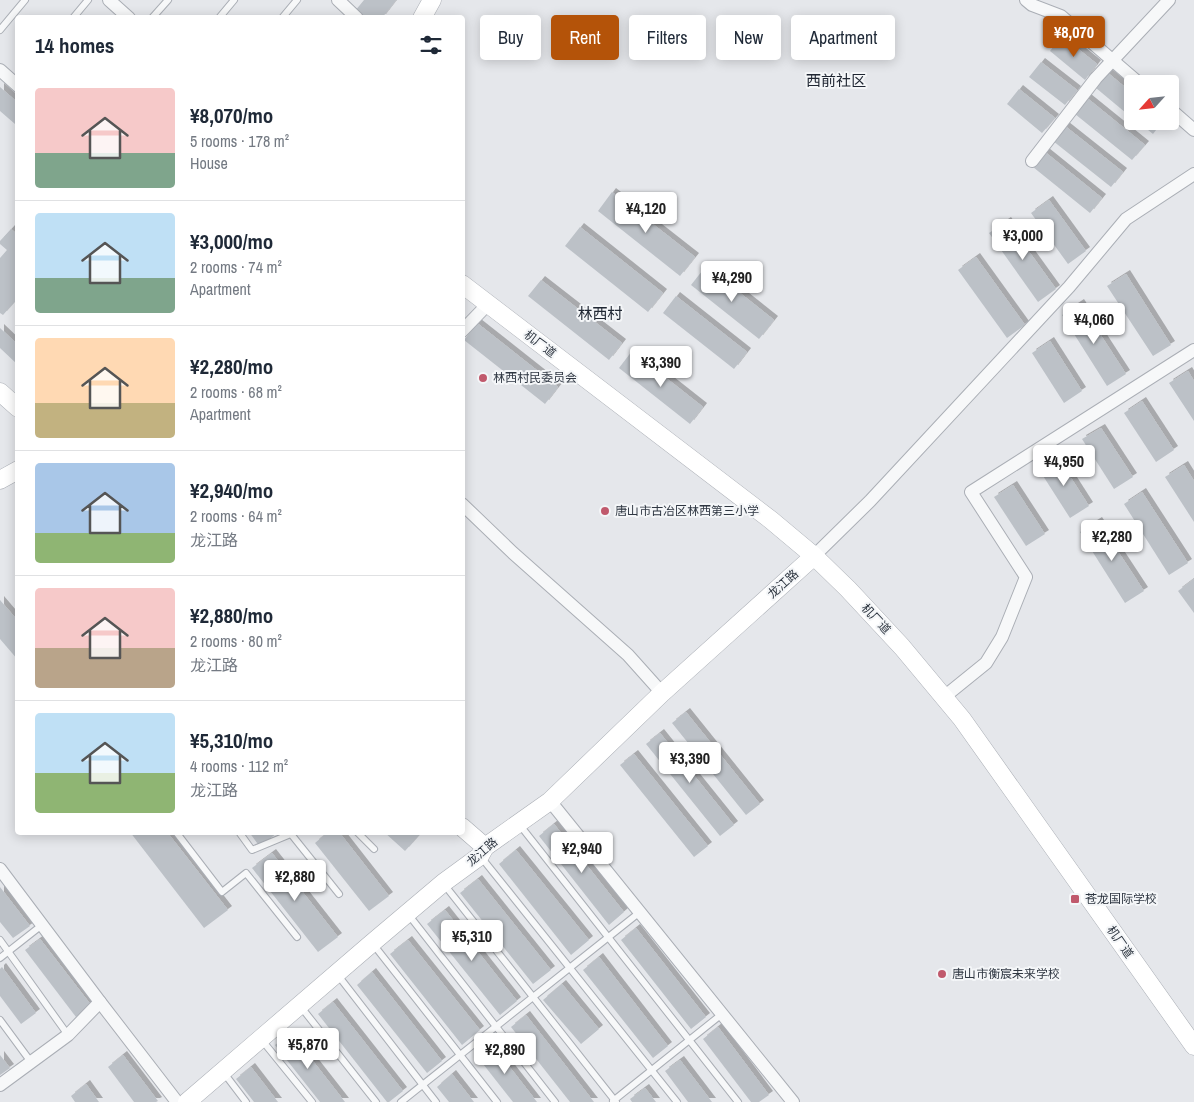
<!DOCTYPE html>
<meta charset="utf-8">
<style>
:root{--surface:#fff;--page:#f2f2f3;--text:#1f2937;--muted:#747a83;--line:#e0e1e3;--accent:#b45309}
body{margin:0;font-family:"Archivo Narrow","Noto Sans SC",sans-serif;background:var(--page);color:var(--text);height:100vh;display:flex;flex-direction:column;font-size:19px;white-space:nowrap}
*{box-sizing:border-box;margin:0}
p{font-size:16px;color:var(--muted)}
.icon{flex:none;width:28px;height:28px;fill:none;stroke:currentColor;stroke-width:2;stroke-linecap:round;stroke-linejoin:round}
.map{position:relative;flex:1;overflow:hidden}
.panel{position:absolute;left:15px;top:15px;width:450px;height:820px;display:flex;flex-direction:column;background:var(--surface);border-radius:5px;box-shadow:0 2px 12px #0003}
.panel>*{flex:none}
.top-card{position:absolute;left:480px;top:15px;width:475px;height:45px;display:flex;gap:10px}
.needle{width:32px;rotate:243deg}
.tools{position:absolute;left:1124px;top:75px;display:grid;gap:10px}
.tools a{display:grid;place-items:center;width:55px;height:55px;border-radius:5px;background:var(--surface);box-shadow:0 2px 12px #0003;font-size:25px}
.price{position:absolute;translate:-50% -42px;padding:0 11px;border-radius:5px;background:#fff;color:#222;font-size:16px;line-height:32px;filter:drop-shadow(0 1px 2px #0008)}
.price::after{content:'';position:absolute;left:50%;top:30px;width:15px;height:11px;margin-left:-8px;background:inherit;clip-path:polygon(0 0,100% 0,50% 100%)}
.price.current{background:var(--accent);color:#fff}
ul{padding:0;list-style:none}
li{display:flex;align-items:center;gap:15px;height:125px;padding:0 20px}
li+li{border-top:1px solid var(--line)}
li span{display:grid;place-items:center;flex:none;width:140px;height:100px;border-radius:5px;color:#555}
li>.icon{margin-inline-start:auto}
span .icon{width:60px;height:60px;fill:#fffc;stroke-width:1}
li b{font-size:21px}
h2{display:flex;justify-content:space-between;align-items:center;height:60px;padding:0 20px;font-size:21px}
.chip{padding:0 18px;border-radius:5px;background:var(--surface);box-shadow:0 2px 12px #0003;font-size:18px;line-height:45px}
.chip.current{background:var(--accent);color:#fff}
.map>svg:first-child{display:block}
.building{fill:#bcc1c7;filter:url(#shadow)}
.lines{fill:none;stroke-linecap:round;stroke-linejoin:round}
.lane-casing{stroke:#aaaeb5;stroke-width:8}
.street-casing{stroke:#aaaeb5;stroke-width:14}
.secondary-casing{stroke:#aaaeb5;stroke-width:19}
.lane{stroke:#f7f8f9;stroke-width:6}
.street{stroke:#f7f8f9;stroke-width:12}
.secondary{stroke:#fff;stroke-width:18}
.poi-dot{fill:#c0596c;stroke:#f4f6f8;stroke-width:2}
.labels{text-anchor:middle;stroke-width:4;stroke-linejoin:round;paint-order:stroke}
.street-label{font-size:12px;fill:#2e3641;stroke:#f4f6f8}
.poi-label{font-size:12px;fill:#2e3641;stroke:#f4f6f8;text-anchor:start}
.quarter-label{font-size:15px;fill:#202733;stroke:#f4f6f8}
</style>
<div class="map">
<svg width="1194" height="1102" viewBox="0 0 1194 1102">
<defs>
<filter id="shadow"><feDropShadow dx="4" dy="-4" stdDeviation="0" flood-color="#0004"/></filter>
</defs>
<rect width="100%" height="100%" fill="#e5e7eb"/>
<!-- building -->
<g class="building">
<polygon points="364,0 396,0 382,18 364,18 355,11"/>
<polygon points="1062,36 1097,64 1085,80 1050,51"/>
<polygon points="1041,62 1077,90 1065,105 1029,77"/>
<polygon points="1108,73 1132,93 1132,118 1096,88"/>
<polygon points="0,87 18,103 18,122 15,124 0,111"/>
<polygon points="1019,89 1055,118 1042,133 1007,104"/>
<polygon points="1087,98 1145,145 1132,160 1075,114"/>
<polygon points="1137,121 1163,121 1153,134"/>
<polygon points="1065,126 1123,172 1111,187 1053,141"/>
<polygon points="1045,152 1102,198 1090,213 1033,167"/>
<polygon points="612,192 695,257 680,276 598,211"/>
<polygon points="1049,200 1086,251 1068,264 1031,213"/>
<polygon points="1007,221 1056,289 1038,302 989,233"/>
<polygon points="580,227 663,293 648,312 565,246"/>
<polygon points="11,229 18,235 18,298 3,315 0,313 0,258 7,250 0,244 0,241"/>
<polygon points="976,257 1025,325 1007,338 958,270"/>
<polygon points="706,266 774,320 759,339 691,285"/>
<polygon points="1126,274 1171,345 1153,356 1107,286"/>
<polygon points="541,280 622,343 609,360 528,296"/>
<polygon points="676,296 747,352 734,369 663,313"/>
<polygon points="1080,303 1126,374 1107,386 1062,315"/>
<polygon points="477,323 558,387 545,404 464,340"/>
<polygon points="0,328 18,345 18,365 0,348"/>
<polygon points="1050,341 1082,391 1064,403 1032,353"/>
<polygon points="632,351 703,407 690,424 619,368"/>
<polygon points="1188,371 1194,381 1194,421 1169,383"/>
<polygon points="1142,401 1174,450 1156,462 1124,413"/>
<polygon points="1101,428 1133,477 1114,489 1082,439"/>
<polygon points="1057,456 1089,506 1070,518 1038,468"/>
<polygon points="1184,465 1194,481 1194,522 1165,477"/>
<polygon points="1013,485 1045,534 1026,546 994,497"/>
<polygon points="1142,492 1188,563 1169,575 1124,504"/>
<polygon points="1098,521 1144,591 1125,603 1080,532"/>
<polygon points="1194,579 1194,613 1178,591"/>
<polygon points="0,600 18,621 18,660 0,639"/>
<polygon points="686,712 760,804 746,815 672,723"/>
<polygon points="660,733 734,825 720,836 646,744"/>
<polygon points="634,754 708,846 694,857 620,765"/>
<polygon points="554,824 624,912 609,925 539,836"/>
<polygon points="130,832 167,832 228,910 204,928"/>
<polygon points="249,832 278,832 260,847"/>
<polygon points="328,832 339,832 389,896 369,911 315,843"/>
<polygon points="384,832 422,832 405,851"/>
<polygon points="516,850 589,940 571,955 499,864"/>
<polygon points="272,853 338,937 318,952 252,868"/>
<polygon points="478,879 551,970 533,984 460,893"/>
<polygon points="0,887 30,926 13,938 0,922"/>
<polygon points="445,910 517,1001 500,1015 427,924"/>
<polygon points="636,928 706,1017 691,1029 621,940"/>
<polygon points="40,939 91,1005 76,1017 25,950"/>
<polygon points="408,940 480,1030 462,1045 390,954"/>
<polygon points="599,957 668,1046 653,1058 583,970"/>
<polygon points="2,967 36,1013 21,1024 0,996 0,969"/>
<polygon points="372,972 442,1061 427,1073 357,985"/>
<polygon points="562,984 599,1029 581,1044 543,1000"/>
<polygon points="333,1002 403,1091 389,1102 387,1102 318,1014"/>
<polygon points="526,1015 594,1102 570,1102 511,1027"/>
<polygon points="718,1027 769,1095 759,1102 751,1102 703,1039"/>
<polygon points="291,1033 345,1102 320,1102 275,1045"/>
<polygon points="491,1043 537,1102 513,1102 476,1055"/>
<polygon points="0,1055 10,1068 0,1075"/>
<polygon points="123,1055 158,1101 156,1102 134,1102 108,1067"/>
<polygon points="680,1060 712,1102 688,1102 665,1071"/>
<polygon points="251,1067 278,1102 254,1102 236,1079"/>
<polygon points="452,1074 474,1102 449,1102 437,1087"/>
<polygon points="86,1084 99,1102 75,1102 71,1096"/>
<polygon points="645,1088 656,1102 632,1102 630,1099"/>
</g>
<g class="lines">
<defs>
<g id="lane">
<polyline points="73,18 88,0"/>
<polyline points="152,18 168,0"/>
<polyline points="219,18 234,0"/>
<polyline points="282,18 297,0"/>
<polyline points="0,30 25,0"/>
<polyline points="519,824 738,1102"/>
<polyline points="176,832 222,892 246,873 297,937"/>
<polyline points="239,832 252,850 293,833"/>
<polyline points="357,832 374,849"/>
<polyline points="291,834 339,894"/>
<polyline points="481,857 677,1102"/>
<polyline points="443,883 616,1102"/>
<polyline points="408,914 555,1102"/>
<polyline points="0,940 68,1035"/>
<polyline points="373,944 497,1102"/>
<polyline points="0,958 42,925"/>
<polyline points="337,974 436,1102"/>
<polyline points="301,1007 376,1102"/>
<polyline points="0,1020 31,1062"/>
<polyline points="261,1039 312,1102"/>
<polyline points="224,1073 246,1102"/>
<polyline points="613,1101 722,1014"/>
<polyline points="401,1102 640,912"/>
</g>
<g id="street">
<polyline points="109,0 129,18"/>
<polyline points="338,0 357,18"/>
<polyline points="1026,0 1032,5 1061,16 1140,84"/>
<polyline points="0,70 18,86"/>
<polyline points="1170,109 1194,130"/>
<polyline points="1032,161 1096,78 1169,0"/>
<polyline points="462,331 488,304"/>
<polyline points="462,504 513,553 628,655 662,693"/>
<polyline points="814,556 870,501 1069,287 1126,219 1194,174"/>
<polyline points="944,697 986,663 1002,637 1026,577 971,492 1194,350"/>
<polyline points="550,801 793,1102"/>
<polyline points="0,869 100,1002 177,1102"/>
<polyline points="0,1085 68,1035 100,1002"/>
</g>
<g id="secondary">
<polyline points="422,18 432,0"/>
<polyline points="462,284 771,520 814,556 848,589 902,647 962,719 1194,1046"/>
<polyline points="0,392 18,408"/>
<polyline points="0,480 18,470"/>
<polyline points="462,827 485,847"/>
<polyline points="187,1102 372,943 443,883 480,856 485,847 550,801 662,693 814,556"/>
</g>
</defs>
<!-- lane casing -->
<use href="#lane" class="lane-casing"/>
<!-- street casing -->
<use href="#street" class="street-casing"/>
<!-- secondary casing -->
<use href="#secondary" class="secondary-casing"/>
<!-- lane -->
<use href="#lane" class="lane"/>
<!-- street -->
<use href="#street" class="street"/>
<!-- secondary -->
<use href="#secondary" class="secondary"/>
</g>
<!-- markers -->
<g class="poi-dot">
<circle cx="483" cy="378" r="5"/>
<circle cx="605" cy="511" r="5"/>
<rect x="1070" y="894" width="10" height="10" rx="2.5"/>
<circle cx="942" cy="974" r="5"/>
</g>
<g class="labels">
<!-- street labels -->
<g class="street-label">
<text transform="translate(540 344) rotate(37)" y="4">机厂道</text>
<text transform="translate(783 584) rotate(-42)" y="4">龙江路</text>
<text transform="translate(876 619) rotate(47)" y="4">机厂道</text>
<text transform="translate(482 852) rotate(-41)" y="4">龙江路</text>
<text transform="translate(1120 942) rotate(55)" y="4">机厂道</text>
</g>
<!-- poi labels -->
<g class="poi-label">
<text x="493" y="382">林西村民委员会</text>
<text x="615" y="515">唐山市古冶区林西第三小学</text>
<text x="1085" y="903">苍龙国际学校</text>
<text x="952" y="978">唐山市衡宸未来学校</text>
</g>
<!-- quarter labels -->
<g class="quarter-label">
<text x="836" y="86">西前社区</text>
<text x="600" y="319">林西村</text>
</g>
</g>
</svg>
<div class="tools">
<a><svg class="needle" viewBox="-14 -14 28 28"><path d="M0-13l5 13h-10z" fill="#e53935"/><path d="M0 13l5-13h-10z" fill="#747a83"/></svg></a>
</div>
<b class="price current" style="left:1074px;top:58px">¥8,070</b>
<b class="price" style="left:646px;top:234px">¥4,120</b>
<b class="price" style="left:1023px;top:261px">¥3,000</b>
<b class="price" style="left:732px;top:303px">¥4,290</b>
<b class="price" style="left:1094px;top:345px">¥4,060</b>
<b class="price" style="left:661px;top:388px">¥3,390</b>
<b class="price" style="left:1064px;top:487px">¥4,950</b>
<b class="price" style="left:1112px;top:562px">¥2,280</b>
<b class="price" style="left:690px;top:784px">¥3,390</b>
<b class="price" style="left:582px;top:874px">¥2,940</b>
<b class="price" style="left:295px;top:902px">¥2,880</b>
<b class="price" style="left:472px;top:962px">¥5,310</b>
<b class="price" style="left:308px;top:1070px">¥5,870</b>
<b class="price" style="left:505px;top:1075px">¥2,890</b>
<div class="top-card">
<a class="chip">Buy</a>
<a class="chip current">Rent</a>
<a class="chip">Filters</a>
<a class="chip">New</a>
<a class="chip">Apartment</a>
</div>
<section class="panel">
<h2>14 homes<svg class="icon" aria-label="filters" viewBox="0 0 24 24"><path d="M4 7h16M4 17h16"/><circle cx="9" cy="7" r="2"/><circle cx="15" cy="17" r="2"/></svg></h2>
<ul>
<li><span style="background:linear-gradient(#f6c9c9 65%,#7fa58c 0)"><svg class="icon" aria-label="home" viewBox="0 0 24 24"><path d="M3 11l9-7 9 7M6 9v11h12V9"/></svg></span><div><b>¥8,070/mo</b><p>5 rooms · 178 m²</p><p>House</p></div></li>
<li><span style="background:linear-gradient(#bfe0f5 65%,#7fa58c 0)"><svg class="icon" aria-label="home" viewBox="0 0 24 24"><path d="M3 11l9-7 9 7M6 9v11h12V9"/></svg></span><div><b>¥3,000/mo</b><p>2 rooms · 74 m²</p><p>Apartment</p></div></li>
<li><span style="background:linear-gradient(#ffd9b3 65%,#c2b280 0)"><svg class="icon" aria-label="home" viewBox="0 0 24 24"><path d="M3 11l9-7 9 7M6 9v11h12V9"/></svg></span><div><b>¥2,280/mo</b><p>2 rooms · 68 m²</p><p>Apartment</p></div></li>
<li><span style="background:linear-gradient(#a9c7e8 70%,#8fb573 0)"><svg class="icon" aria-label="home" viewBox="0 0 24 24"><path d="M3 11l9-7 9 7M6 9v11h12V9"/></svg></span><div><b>¥2,940/mo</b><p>2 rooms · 64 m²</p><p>龙江路</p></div></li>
<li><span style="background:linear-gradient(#f6c9c9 60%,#b9a48a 0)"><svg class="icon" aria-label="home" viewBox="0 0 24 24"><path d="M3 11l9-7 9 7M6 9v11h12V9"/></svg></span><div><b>¥2,880/mo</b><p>2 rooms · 80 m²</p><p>龙江路</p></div></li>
<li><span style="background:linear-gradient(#bfe0f5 60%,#8fb573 0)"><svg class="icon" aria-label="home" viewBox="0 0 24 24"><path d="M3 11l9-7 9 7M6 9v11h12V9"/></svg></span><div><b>¥5,310/mo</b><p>4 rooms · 112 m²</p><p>龙江路</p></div></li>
</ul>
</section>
</div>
